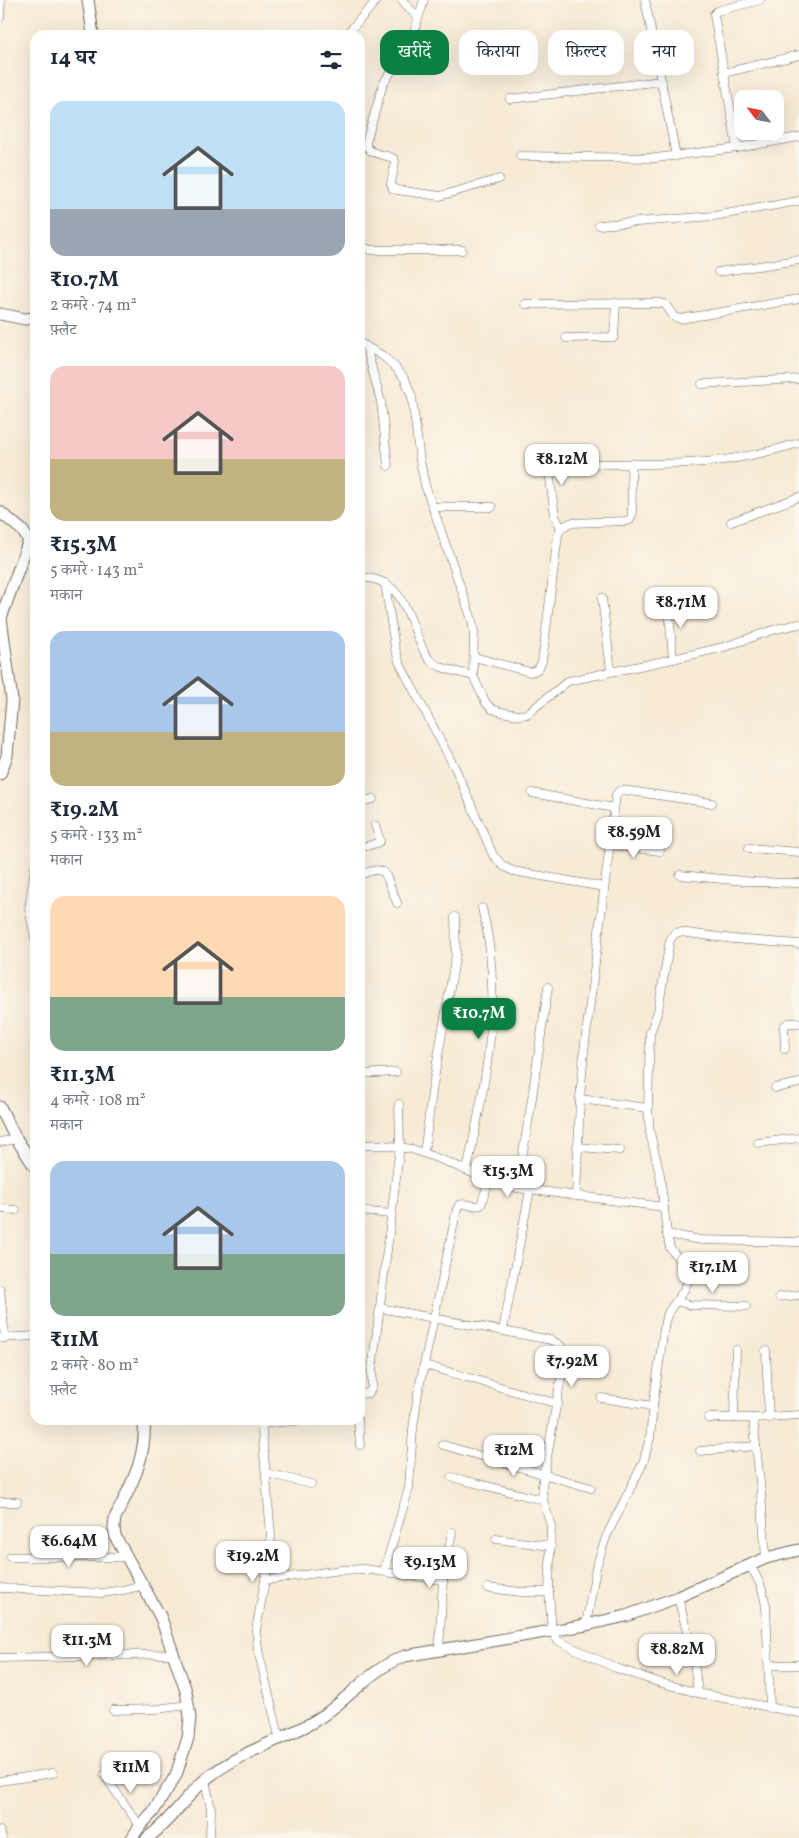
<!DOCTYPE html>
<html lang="hi">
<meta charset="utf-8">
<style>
:root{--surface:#fff;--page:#f6f6f7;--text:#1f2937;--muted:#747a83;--accent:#0b8043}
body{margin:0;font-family:Vollkorn,"Noto Serif Devanagari",serif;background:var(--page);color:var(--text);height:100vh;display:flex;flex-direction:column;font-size:19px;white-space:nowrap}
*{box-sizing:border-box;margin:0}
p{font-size:16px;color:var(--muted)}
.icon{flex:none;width:28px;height:28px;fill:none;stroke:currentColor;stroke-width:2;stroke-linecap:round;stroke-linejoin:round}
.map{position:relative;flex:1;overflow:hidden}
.side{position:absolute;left:30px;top:30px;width:335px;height:1395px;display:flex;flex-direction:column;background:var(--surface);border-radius:15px;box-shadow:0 5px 20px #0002}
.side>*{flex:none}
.guide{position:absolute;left:380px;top:30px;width:344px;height:45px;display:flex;gap:10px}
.needle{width:32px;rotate:302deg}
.buttons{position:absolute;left:734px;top:90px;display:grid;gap:10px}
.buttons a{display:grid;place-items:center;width:50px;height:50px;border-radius:10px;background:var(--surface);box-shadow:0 5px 20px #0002;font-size:25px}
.price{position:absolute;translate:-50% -42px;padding:0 11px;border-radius:10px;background:#fff;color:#222;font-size:16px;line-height:32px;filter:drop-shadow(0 1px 2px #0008)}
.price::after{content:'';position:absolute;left:50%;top:30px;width:15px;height:11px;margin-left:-8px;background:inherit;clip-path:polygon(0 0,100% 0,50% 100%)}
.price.current{background:var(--accent);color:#fff}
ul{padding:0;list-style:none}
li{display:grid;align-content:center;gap:10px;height:265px;padding:0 20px}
li span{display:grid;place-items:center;height:155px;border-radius:15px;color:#555}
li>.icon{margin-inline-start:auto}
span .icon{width:90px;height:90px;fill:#fffc;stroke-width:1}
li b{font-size:21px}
h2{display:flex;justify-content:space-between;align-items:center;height:60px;padding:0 20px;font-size:21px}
.pill{padding:0 18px;border-radius:15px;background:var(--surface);box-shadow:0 5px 20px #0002;font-size:18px;line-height:45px}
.pill.current{background:var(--accent);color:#fff}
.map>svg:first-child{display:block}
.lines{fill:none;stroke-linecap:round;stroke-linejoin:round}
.street-casing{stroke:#69645d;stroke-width:9}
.secondary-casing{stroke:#69645d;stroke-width:13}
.street{stroke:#fff;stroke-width:8}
.secondary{stroke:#fff;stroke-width:11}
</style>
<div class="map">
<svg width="799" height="1838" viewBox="0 0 799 1838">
<rect width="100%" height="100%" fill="#fbf7ec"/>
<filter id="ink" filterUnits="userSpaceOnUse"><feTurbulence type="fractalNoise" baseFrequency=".02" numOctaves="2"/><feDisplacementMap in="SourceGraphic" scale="10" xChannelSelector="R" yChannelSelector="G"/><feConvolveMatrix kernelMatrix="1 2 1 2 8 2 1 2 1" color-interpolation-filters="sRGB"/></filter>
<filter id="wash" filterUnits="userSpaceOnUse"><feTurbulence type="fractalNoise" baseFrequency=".0096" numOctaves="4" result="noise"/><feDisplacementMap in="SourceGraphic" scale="20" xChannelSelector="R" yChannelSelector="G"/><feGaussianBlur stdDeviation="1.12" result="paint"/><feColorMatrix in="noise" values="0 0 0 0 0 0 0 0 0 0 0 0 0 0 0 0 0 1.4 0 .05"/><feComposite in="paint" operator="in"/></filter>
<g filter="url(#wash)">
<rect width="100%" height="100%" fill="#f7ebd6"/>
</g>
<g filter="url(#ink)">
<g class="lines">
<defs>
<g id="street">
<polyline points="402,0 418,18"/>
<path d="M 424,0 L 411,41 L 383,84 L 366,143 C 368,156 385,153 394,159 L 395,162 L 391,184 L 393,189 L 397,190 L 440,196 L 499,179"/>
<polyline points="645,0 676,156"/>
<polyline points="0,17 1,0"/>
<polyline points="346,35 377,0"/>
<polyline points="724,73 799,55"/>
<polyline points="510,99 662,81"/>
<polyline points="737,148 714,14 717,11 760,0"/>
<polyline points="520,156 655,158 737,148 799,137"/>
<polyline points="599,225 714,216 799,201"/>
<polyline points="360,245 370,250 462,250"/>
<polyline points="718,272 799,260"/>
<polyline points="525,304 660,303 665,304 674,317 680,319 799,299"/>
<polyline points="566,338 614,337 616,303"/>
<polyline points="360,343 383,356 396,368 405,379 412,397 420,461 425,485 472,620 474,633 473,676 486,703 492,709 501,712 518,715 527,714 568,681 673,659 724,647 776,629 799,624"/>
<polyline points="366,346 381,402 388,466"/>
<polyline points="702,384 799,379"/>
<polyline points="546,449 555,516 561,528"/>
<path d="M 577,464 C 623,463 670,466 716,461 C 744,458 772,451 799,443"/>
<polyline points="433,507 492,507"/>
<polyline points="731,522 799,497"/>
<path d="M 360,577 C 401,579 405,608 419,640 C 422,647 424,654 430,660 C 441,670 460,672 473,676"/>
<polyline points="385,583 395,648 400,664 456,770 493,855 503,866 513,871 604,887"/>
<polyline points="602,598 611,671"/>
<polyline points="668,600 673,659"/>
<path d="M 474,657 L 530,672 C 537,671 539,668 542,662 L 558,535 L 561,528 L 570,523 L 625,521 L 630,520 L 632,515 L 631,463"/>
<polyline points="532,793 614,808"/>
<polyline points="360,802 373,799"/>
<polyline points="610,845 660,851"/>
<polyline points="360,848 377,843 380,841 375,825"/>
<polyline points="749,848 799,852"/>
<polyline points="35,867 29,909 35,938"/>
<path d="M 360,875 C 368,872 378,867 385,873 L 397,903"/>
<polyline points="680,875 755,882 799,883"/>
<polyline points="785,1049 784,1026 788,1023 799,1023"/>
<polyline points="360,1074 396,1072"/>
<polyline points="775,1088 799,1083"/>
<polyline points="580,1099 648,1108"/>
<polyline points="0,1142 17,1139"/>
<polyline points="758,1143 799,1138"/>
<polyline points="360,1145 384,1145 412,1149 445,1161 489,1180 517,1188 664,1207"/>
<polyline points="577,1147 620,1150"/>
<polyline points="424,1153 433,1085 456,954 455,917"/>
<path d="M 467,1170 C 485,1084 505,996 482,908"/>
<polyline points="517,1188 531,1105 548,987"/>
<polyline points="576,1196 580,1099 584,1051 616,795 619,791 623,790 712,803"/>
<polyline points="0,1209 16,1210"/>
<polyline points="360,1211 392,1214"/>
<polyline points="667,1234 701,1240 799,1242"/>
<polyline points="0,1289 5,1338"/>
<polyline points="779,1297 799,1295"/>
<polyline points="676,1301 690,1305 746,1306"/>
<path d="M 380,1308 L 551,1340 C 559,1344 563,1346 565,1355 L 542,1486 L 543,1500 L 551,1526 L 549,1592 L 552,1631 L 558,1641 L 616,1668 L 658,1682 L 698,1693 L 799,1713"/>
<polyline points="503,1330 530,1190"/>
<polyline points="0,1338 35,1336"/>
<polyline points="766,1351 769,1418"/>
<polyline points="425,1365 558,1404"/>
<polyline points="360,1394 369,1393 372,1387 372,1370 400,1146 399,1104"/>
<polyline points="601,1398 653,1406"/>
<polyline points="708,1418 753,1418 799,1415"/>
<polyline points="734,1418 736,1350"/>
<polyline points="753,1418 760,1482 766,1558"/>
<polyline points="261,1420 271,1535 269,1558 256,1630 258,1650 280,1740"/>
<polyline points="358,1420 360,1445"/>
<polyline points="261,1424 305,1420"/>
<polyline points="443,1445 591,1488"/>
<polyline points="700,1451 756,1446"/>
<polyline points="266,1473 311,1484"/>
<polyline points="451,1477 543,1500"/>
<polyline points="0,1502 17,1502"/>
<polyline points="496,1539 551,1546"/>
<polyline points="10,1557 128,1557"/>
<path d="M 749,1565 C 759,1578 763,1590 766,1606 L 770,1708"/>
<path d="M 384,1571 L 409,1488 L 413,1429 L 418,1393 L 457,1209 L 459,1205 C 467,1202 473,1208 481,1205 L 489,1180"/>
<polyline points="265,1580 341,1570 364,1569 443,1580"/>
<polyline points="0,1588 102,1593 123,1590 144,1585"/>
<polyline points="488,1588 521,1592 549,1592"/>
<polyline points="678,1597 693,1655 698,1693"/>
<polyline points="586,1625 596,1568 606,1537 643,1463 650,1438 653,1406 665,1321 669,1311 684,1290 688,1281 687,1270 670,1248 667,1234 660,1175 650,1133 648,1108 650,1033 658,1011 670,940 675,933 680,932 733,939 799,944"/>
<polyline points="439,1650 443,1580 452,1532"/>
<polyline points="0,1658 173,1654"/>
<polyline points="769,1665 799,1665"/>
<polyline points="113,1710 156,1709 188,1705"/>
<polyline points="104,1775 140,1826"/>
<polyline points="205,1780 211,1809 210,1838"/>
<polyline points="0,1781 53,1773"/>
<polyline points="0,1831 2,1838"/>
</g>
<g id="secondary">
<polyline points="88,0 93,35"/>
<polyline points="0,314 25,319 35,318"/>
<polyline points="0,512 22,530 29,540 1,618 12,700 7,756 0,774"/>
<polyline points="0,1107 14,1135 35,1167"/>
<path d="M 132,1838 L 140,1826 L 153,1812 L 176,1775 L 188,1738 L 190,1717 L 186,1691 L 161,1618 L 115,1536 L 114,1527 L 115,1518 C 131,1485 147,1458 144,1420"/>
<path d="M 147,1838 C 167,1825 186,1796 206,1779 C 237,1753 278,1742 313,1722 C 348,1702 367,1670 405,1656 L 586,1625 L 626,1616 L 678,1597 L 766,1558 L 799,1550"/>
</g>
</defs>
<!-- street casing -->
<use href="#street" class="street-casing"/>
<!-- secondary casing -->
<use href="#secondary" class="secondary-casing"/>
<!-- street -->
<use href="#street" class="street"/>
<!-- secondary -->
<use href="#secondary" class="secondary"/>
</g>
</g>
</svg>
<div class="buttons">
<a><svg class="needle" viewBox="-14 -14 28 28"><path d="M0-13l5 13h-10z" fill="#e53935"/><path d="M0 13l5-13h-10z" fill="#747a83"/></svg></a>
</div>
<b class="price" style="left:562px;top:486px">₹8.12M</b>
<b class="price" style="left:681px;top:629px">₹8.71M</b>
<b class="price" style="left:634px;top:859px">₹8.59M</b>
<b class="price current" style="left:479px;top:1040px">₹10.7M</b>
<b class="price" style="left:508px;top:1198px">₹15.3M</b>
<b class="price" style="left:713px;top:1294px">₹17.1M</b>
<b class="price" style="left:572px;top:1388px">₹7.92M</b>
<b class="price" style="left:514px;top:1477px">₹12M</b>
<b class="price" style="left:69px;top:1568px">₹6.64M</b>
<b class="price" style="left:253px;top:1583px">₹19.2M</b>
<b class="price" style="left:430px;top:1589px">₹9.13M</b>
<b class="price" style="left:87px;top:1667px">₹11.3M</b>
<b class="price" style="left:677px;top:1676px">₹8.82M</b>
<b class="price" style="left:131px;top:1794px">₹11M</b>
<div class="guide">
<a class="pill current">खरीदें</a>
<a class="pill">किराया</a>
<a class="pill">फ़िल्टर</a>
<a class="pill">नया</a>
</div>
<section class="side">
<h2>14 घर<svg class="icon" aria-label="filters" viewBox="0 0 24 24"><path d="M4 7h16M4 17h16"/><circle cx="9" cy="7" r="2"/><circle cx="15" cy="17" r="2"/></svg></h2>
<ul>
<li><span style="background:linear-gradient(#bfe0f5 70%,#9aa5b1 0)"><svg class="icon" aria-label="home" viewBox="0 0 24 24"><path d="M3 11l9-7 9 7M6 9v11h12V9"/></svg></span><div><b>₹10.7M</b><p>2 कमरे · 74 m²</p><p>फ़्लैट</p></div></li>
<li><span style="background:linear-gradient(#f6c9c9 60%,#c2b280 0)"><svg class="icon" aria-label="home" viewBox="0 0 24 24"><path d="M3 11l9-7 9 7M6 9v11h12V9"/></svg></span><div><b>₹15.3M</b><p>5 कमरे · 143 m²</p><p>मकान</p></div></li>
<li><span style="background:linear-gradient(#a9c7e8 65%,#c2b280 0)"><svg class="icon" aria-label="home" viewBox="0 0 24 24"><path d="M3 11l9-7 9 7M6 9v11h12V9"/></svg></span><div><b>₹19.2M</b><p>5 कमरे · 133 m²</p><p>मकान</p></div></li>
<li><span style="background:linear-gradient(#ffd9b3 65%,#7fa58c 0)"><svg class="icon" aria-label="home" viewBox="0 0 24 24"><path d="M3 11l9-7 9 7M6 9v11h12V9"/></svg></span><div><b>₹11.3M</b><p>4 कमरे · 108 m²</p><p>मकान</p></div></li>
<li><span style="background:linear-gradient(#a9c7e8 60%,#7fa58c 0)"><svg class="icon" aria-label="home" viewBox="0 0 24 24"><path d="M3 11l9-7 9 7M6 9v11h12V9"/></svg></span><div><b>₹11M</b><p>2 कमरे · 80 m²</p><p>फ़्लैट</p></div></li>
</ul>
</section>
</div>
